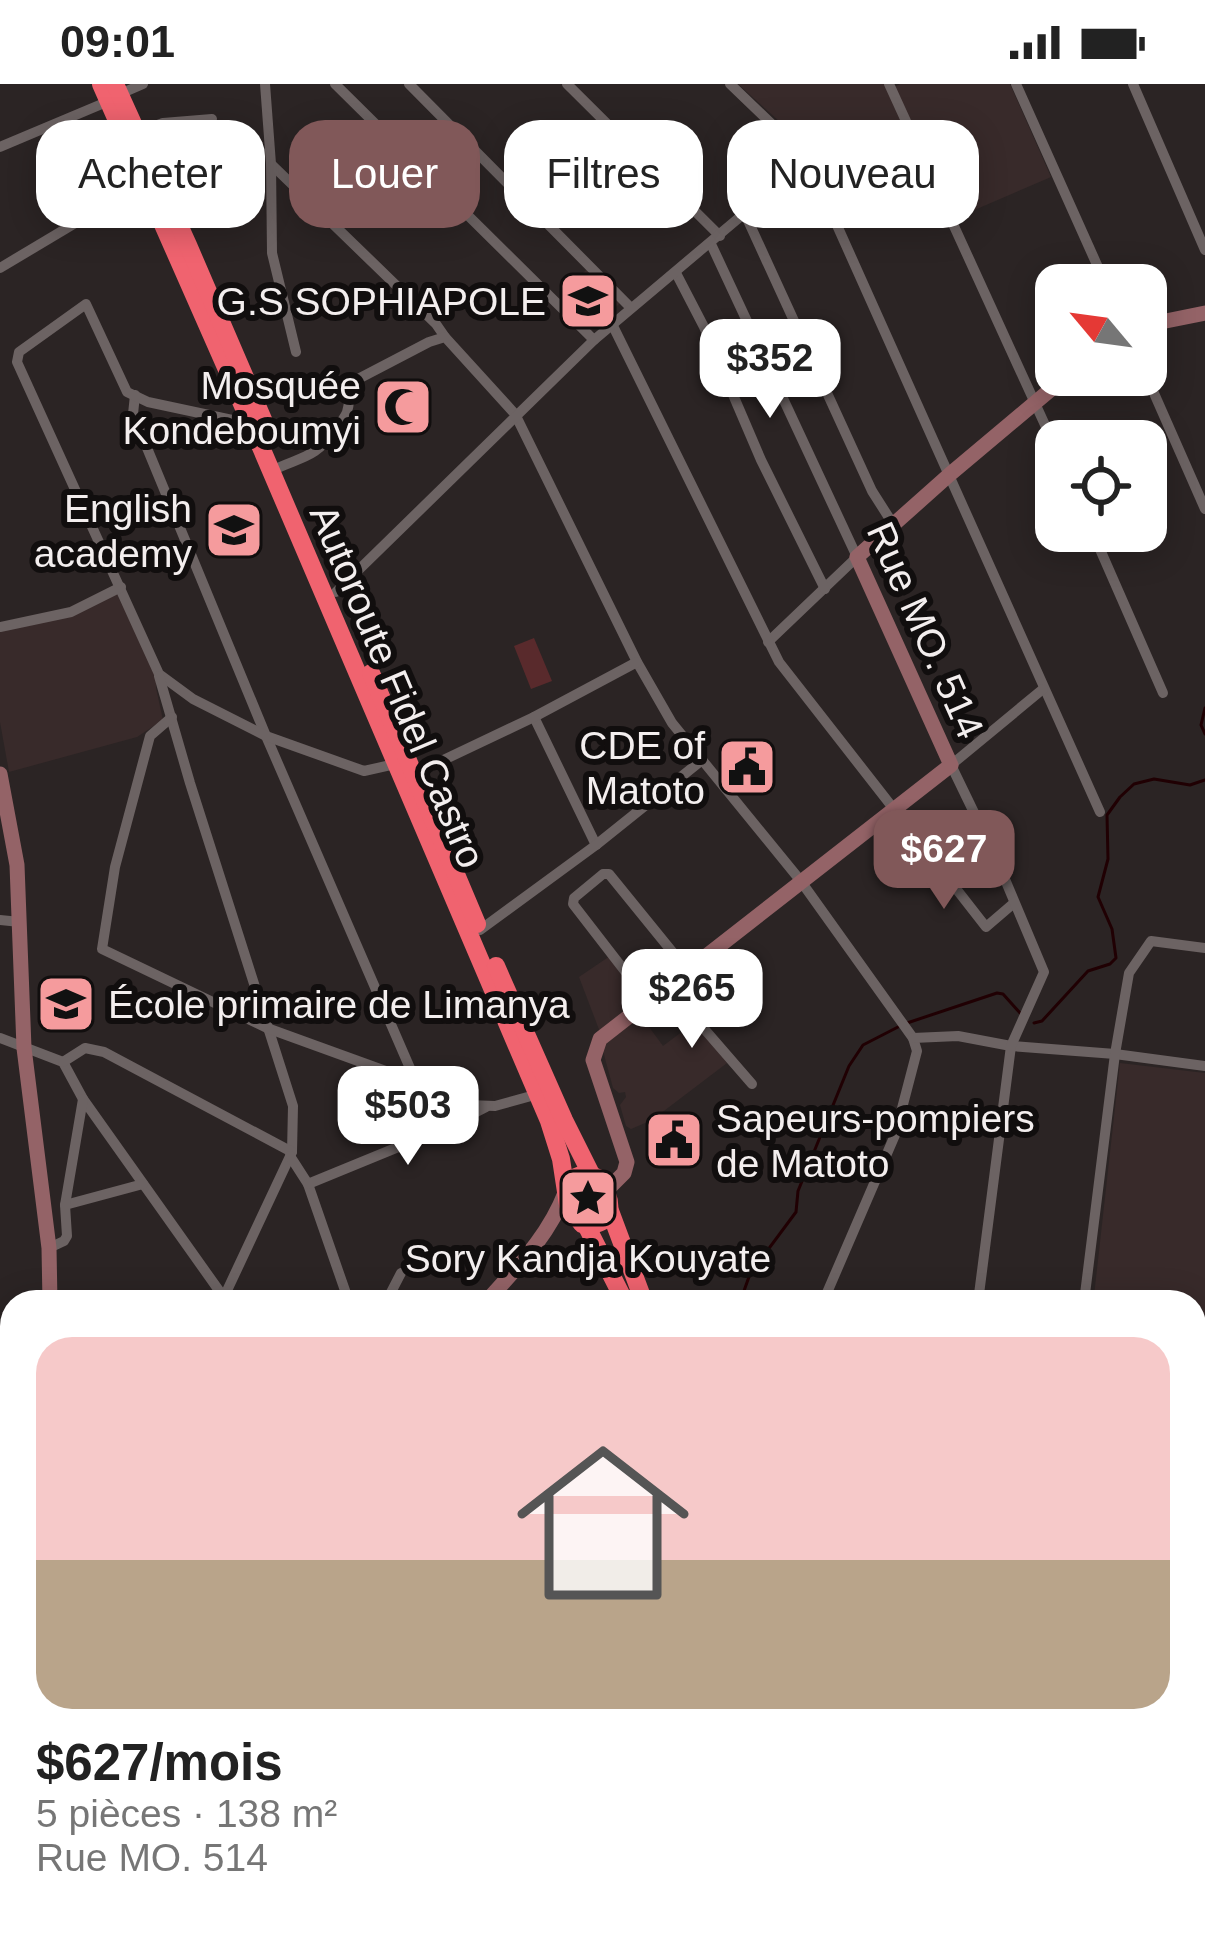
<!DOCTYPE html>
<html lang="fr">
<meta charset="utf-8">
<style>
:root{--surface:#fff;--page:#f2f2f2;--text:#222;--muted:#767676;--accent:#815859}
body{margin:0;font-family:Helvetica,sans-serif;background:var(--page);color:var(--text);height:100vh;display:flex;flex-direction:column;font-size:45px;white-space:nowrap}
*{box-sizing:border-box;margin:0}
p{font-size:39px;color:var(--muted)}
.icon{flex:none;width:66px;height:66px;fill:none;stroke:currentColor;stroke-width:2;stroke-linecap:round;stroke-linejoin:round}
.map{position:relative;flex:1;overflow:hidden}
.panel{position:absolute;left:0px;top:1206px;width:1206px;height:660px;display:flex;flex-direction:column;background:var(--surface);border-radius:36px 36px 0 0;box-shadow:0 6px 30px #0003}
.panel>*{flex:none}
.top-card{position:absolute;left:36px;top:36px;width:1134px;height:108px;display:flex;gap:24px}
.needle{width:78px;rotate:299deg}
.controls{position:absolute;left:1035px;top:180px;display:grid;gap:24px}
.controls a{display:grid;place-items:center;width:132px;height:132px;border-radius:24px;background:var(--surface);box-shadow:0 6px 30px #0003;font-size:60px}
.price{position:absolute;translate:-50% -102px;padding:0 27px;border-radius:24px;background:#fff;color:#222;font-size:39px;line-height:78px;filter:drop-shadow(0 3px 6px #0008)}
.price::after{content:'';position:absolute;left:50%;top:72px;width:36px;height:27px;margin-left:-18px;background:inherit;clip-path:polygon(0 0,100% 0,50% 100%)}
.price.current{background:var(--accent);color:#fff}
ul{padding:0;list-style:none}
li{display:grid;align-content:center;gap:24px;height:636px;padding:0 36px}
li span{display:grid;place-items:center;height:372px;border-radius:36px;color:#555}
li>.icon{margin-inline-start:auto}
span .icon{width:216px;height:216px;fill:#fffc;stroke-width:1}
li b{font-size:51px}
.chip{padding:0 42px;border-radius:36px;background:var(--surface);box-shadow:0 6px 30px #0003;font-size:42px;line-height:108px}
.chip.current{background:var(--accent);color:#fff}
.status{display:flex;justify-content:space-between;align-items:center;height:84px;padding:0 60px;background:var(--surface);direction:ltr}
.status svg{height:33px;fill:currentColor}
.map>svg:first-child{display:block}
.built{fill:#382a2a}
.green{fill:#592a2c}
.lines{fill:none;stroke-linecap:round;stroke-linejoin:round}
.stream{stroke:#200003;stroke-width:3}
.street{stroke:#6c6363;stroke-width:10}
.secondary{stroke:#946367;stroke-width:15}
.highway{stroke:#f0636f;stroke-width:18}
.labels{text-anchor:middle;stroke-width:12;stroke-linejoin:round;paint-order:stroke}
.poi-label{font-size:39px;fill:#f3eeee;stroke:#110e0e;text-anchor:end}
.street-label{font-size:39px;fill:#f3eeee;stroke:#110e0e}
</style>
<div class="status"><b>09:01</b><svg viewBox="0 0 49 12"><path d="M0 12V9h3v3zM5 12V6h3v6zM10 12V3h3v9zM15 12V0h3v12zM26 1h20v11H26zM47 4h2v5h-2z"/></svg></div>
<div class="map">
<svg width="1205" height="1866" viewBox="0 0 1205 1866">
<rect width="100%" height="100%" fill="#2b2424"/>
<!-- built -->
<g class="built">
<polygon points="738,0 884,0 890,6 900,0 1010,0 1051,93 956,134 924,70 832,108 810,65"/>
<polygon points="587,185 620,219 590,248 557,216"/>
<polygon points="117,510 156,590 156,604 163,636 137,653 9,688 0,638 0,546"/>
<polygon points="610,872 641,914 600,948 579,893"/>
<polygon points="641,932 663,962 695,938 727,979 652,1036 631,1045 626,1042 620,1021 626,1013 625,1008 619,1009 613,1004 603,967 604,961"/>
<polygon points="1120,979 1205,989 1205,1384 1194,1382 1194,1318 1202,1225 1194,1224 1194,1218 1144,1218 1094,1212"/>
</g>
<!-- green -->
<polygon class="green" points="534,554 552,597 531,605 514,562"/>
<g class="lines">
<!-- stream -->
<g class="stream">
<polyline points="1205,624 1201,641 1205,650"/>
<polyline points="907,939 997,909 1003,910 1021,930"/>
<polyline points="1034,939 1042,937 1088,887 1110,880 1116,874 1112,845 1098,813 1108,775 1107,731 1120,713 1134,700 1154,695 1190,701 1205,696"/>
<polyline points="740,1218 750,1190 796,1128 798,1107 849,982 863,961 898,943"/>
</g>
<!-- street -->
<g class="street">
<polyline points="265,0 271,80 436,240 445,253"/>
<polyline points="335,0 594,256"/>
<polyline points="409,0 631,224"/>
<polyline points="567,0 720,152"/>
<polyline points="889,0 1056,365"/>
<polyline points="1016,0 1106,201"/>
<polyline points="1133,0 1205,166"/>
<polyline points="120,10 143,0"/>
<polyline points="137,49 163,39 212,35"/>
<polyline points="0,63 109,17"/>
<polyline points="804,79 814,90 1100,728"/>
<polyline points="271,80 272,169 296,268"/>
<polyline points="745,130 872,407 893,440"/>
<polyline points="711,160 857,473 768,558"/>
<polyline points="0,184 144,98"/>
<polyline points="676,189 704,243 761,376 825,505"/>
<polyline points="612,240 779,578 986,843 1014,819"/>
<polyline points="1146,291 1205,425"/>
<polyline points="135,311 133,330 266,652 416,998"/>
<polyline points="251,340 148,318 127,308 86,220 19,268 17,278 159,590 193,615 266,652 364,687 395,680"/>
<path d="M 271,387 C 302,372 315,375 336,345 C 338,343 346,331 347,328 C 352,312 345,306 360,294 L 429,258 L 445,253 L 515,330 L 637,578 L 672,639 L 800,796 L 913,954 L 917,967 L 895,1051 L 823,1218"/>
<polyline points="1092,447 1163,609"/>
<polyline points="336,508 594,256 804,79 803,70 730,0"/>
<polyline points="0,543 71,528 121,503"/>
<polyline points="159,592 190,699 293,1022 292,1068 224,1213"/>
<polyline points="172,633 150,652 115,783 102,865 267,944 416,998 468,1021 495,1022 542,1009"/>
<polyline points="534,633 596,761"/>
<polyline points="414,690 534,633 637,578"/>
<polyline points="0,836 20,838"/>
<polyline points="480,846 596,761 702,676"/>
<polyline points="667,902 752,1000"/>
<polyline points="648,917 573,820 574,814 603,790 609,790 687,886"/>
<polyline points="0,954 63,978 83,1015 225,1215"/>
<polyline points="913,954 958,952 1011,962 1115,970 1205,982"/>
<polyline points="63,978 85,964 104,968 292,1068"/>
<polyline points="290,1072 308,1100 349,1218"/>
<polyline points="308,1100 447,1043 486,1023"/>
<polyline points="65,1121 143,1100"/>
<polyline points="49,1164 64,1157 67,1152 65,1121 83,1015"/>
<polyline points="386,1218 401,1189"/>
<polyline points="978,1218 1011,962 1044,888 996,774 951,681 1043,605"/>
<polyline points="1084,1218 1115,970 1129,889 1151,857 1205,864"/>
<polyline points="1194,1259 1196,1260"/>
<polyline points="0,1287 12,1291"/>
<polyline points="1194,1441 1205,1447"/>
<polyline points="0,1444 12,1455"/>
<polyline points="1194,1746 1205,1768"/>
<polyline points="141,1854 143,1866"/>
<polyline points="435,1854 447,1866"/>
<polyline points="739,1854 749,1866"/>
<polyline points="877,1854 891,1866"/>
<polyline points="1060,1854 1067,1866"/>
<polyline points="72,1866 81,1854"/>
<polyline points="285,1866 294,1854"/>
<polyline points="600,1866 618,1854"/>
<polyline points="1007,1866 1024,1854"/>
</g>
<!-- secondary -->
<g class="secondary">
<polyline points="1146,241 1205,229"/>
<polyline points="0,690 17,781 24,964 49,1164 50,1218"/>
<polyline points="606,1107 624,1089 627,1078 593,976 600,955 951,681 857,473 949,391 1068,291"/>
<path d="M 486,1218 C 517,1183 548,1153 565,1109"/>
<polyline points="0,1666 12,1655"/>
<polyline points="589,1854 598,1866"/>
<polyline points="377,1866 380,1854"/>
</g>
<!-- highway -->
<g class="highway">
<path d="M 101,0 L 251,340 L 549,1037 L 561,1075 L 568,1121 L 582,1140 C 618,1145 613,1113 598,1094 C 585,1087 575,1091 566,1101"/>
<polyline points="115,0 188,161 271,354"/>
<polyline points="371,589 477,840"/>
<polyline points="496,882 564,1036 591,1090"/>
<polyline points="610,1127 644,1218"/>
<polyline points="586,1141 625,1218"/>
<polyline points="1194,1545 1205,1552"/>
<polyline points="1194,1562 1205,1569"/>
</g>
</g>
<!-- icons -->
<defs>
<symbol id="school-square" viewBox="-11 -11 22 22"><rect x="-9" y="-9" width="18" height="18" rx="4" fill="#f59b9d" stroke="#110e0e"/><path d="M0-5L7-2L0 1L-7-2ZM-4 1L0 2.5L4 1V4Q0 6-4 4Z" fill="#111"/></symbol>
<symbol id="mosque-square" viewBox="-11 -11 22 22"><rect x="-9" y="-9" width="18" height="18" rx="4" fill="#f59b9d" stroke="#110e0e"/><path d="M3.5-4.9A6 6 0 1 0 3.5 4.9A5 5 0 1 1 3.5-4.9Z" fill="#111"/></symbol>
<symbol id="civic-square" viewBox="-11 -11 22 22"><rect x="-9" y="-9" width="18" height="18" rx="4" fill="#f59b9d" stroke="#110e0e"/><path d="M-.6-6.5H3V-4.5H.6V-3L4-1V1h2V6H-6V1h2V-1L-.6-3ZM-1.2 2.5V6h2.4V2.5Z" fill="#111"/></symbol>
<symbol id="sight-square" viewBox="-11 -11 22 22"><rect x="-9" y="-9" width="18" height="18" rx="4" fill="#f59b9d" stroke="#110e0e"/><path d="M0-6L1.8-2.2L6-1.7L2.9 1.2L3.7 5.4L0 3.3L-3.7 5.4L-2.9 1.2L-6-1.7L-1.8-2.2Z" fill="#111"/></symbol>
</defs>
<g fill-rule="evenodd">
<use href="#school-square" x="555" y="184" width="66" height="66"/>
<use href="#mosque-square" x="370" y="290" width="66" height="66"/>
<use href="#school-square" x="201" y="413" width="66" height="66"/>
<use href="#civic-square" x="714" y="650" width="66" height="66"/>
<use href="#school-square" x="33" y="887" width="66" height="66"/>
<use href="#civic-square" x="641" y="1023" width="66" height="66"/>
<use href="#sight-square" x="555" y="1081" width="66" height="66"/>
</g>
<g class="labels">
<!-- poi labels -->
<g class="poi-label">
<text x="546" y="231">G.S SOPHIAPOLE</text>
<text x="361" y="315">Mosquée<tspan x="361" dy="45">Kondeboumyi</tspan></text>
<text x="192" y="438">English<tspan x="192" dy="45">academy</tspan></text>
<text x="705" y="675">CDE of<tspan x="705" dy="45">Matoto</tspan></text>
<text x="108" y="934" text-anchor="start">École primaire de Limanya</text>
<text x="716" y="1048" text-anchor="start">Sapeurs-pompiers<tspan x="716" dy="45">de Matoto</tspan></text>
<text x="588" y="1188" text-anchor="middle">Sory Kandja Kouyate</text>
</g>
<!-- street labels -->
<g class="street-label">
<text transform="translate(926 546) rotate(66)" y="14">Rue MO. 514</text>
<text transform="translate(398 602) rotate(67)" y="14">Autoroute Fidel Castro</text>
</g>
</g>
</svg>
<div class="controls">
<a><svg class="needle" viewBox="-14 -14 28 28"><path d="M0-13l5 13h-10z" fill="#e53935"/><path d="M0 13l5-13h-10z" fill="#767676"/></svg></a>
<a><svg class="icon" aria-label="locate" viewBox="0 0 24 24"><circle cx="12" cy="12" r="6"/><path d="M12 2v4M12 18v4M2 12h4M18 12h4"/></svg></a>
</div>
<b class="price" style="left:770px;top:337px">$352</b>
<b class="price current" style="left:944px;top:828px">$627</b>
<b class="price" style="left:692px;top:967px">$265</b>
<b class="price" style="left:408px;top:1084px">$503</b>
<div class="top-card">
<a class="chip">Acheter</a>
<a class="chip current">Louer</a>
<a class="chip">Filtres</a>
<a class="chip">Nouveau</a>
</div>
<section class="panel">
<ul>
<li><span style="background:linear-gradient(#f6c9c9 60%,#b9a48a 0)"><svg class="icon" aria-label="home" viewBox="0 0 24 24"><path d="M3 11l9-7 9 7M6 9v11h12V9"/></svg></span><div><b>$627/mois</b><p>5 pièces · 138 m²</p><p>Rue MO. 514</p></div></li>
</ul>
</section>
</div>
